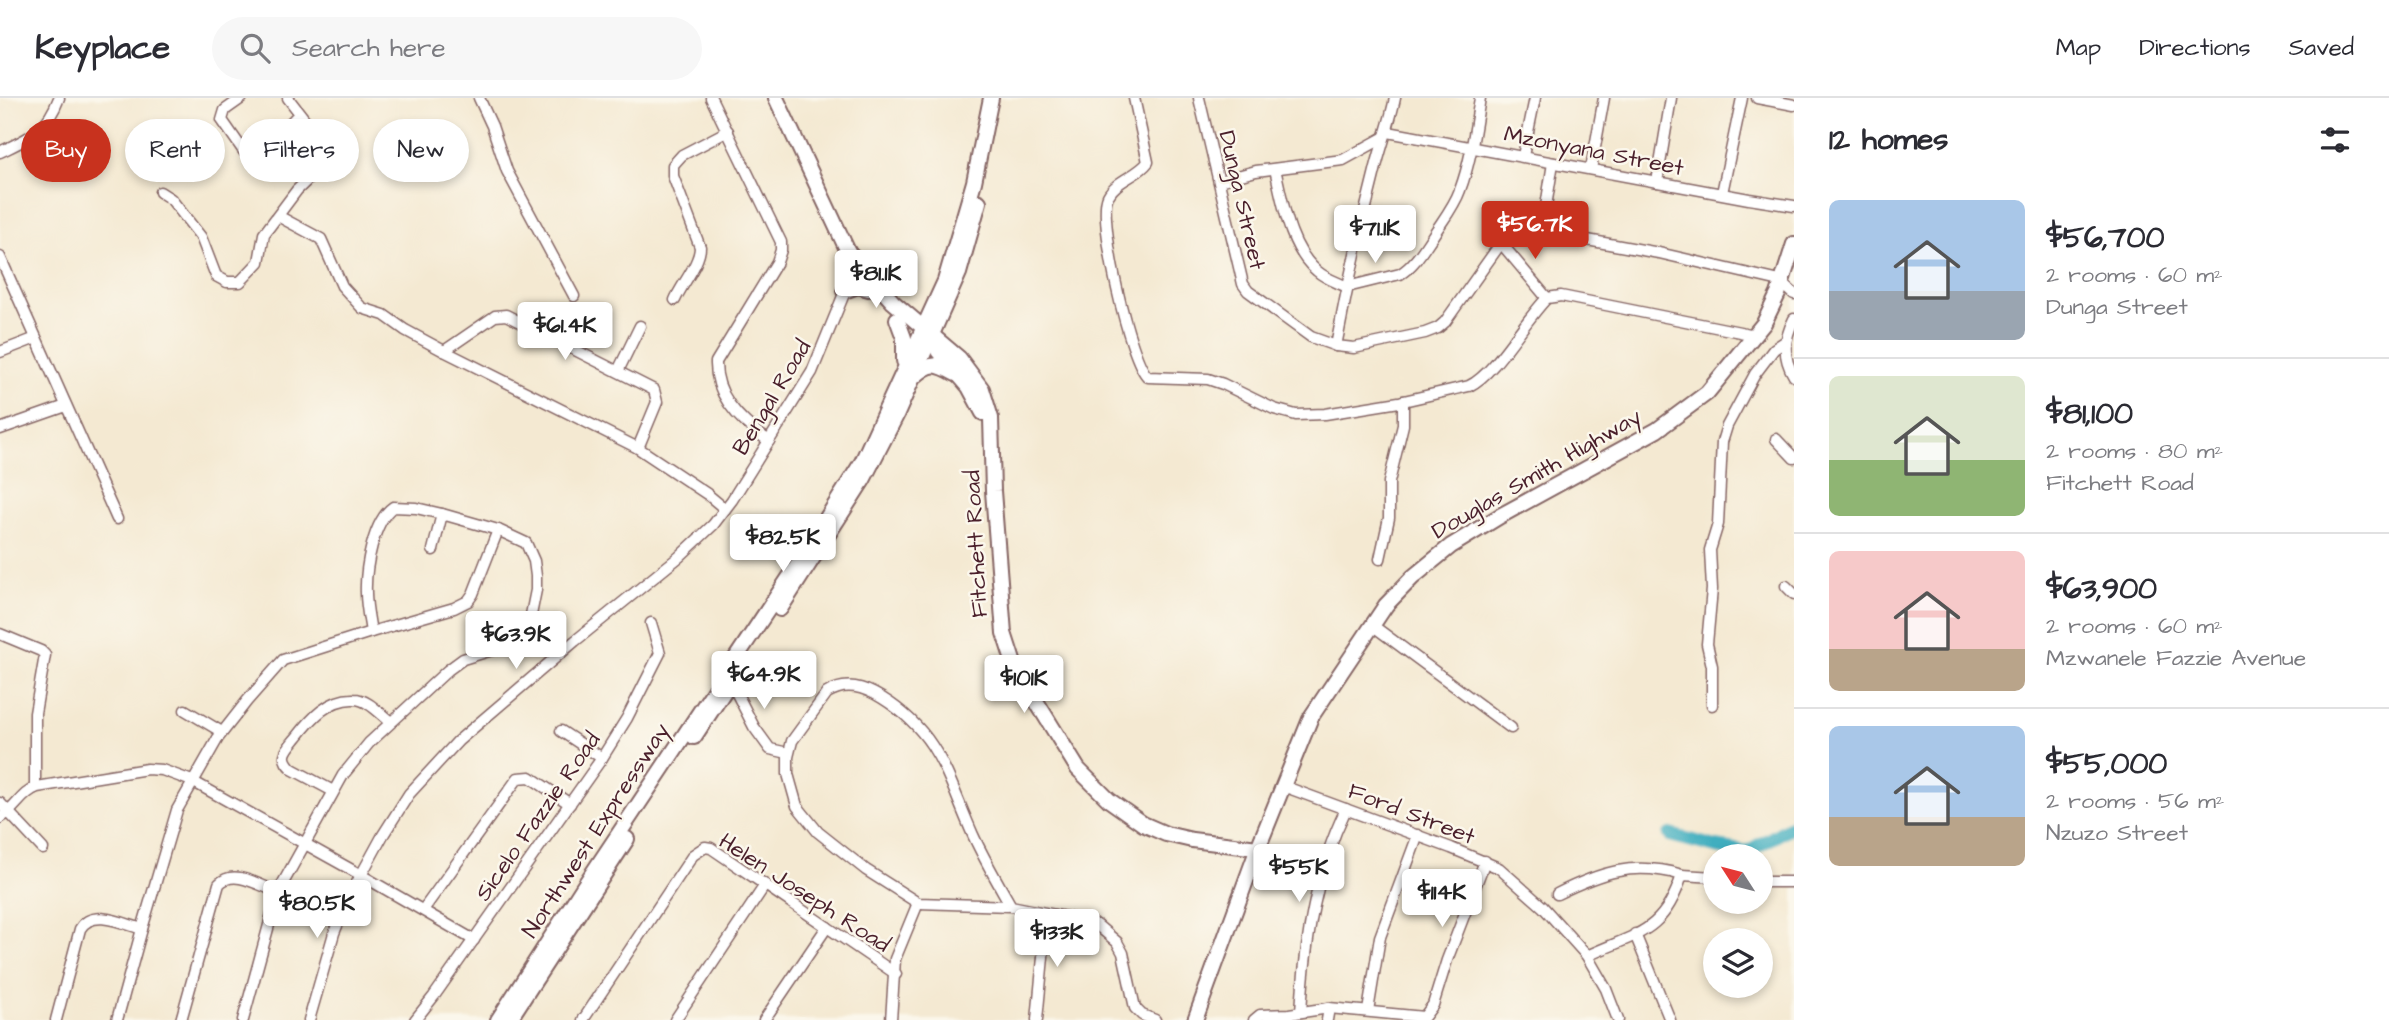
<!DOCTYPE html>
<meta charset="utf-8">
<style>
:root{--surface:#fff;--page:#f7f7f7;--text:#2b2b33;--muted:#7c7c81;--line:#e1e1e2;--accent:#c8321e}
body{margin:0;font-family:"Architects Daughter",sans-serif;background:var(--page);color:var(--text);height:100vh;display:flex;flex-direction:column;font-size:26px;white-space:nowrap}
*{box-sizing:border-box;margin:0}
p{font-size:23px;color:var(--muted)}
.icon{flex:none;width:38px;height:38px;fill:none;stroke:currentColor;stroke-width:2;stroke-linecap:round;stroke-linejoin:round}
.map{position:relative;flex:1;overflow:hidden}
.details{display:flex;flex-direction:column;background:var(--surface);width:595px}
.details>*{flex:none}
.hud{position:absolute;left:21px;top:21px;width:665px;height:63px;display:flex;gap:14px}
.needle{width:46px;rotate:306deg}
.controls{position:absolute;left:1703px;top:746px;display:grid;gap:14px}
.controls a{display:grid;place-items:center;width:70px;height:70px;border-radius:50%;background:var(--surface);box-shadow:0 4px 10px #0003;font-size:35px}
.price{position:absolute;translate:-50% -60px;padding:0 16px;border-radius:7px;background:#fff;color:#222;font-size:23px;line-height:46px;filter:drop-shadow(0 2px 4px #0008)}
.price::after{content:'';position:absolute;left:50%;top:42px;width:21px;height:16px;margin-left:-10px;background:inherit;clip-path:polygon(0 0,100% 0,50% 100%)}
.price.current{background:var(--accent);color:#fff}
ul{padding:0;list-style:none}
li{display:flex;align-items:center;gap:21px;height:175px;padding:0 35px}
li+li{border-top:2px solid var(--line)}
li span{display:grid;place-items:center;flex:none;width:196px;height:140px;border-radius:10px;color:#555}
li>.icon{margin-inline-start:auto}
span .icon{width:84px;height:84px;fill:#fffc;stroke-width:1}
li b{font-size:30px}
h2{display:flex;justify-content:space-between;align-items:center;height:84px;padding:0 35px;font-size:30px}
.pill{padding:0 24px;border-radius:32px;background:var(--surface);box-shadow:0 4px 10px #0003;font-size:24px;line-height:63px}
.pill.current{background:var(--accent);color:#fff}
header{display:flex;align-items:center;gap:42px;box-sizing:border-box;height:98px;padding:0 35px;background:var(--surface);border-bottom:2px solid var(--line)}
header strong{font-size:33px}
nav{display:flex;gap:38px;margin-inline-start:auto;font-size:24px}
.search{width:490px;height:63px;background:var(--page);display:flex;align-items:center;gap:18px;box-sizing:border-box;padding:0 24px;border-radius:38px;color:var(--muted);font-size:26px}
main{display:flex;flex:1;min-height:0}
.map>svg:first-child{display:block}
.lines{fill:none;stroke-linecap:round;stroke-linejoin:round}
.river{stroke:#41aebf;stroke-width:14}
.street-casing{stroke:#866665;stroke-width:13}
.secondary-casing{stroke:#866665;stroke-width:18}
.street{stroke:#fff;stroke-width:10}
.secondary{stroke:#fff;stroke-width:14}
.labels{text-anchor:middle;stroke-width:5;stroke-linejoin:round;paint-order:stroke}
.street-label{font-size:23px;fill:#4a1f2b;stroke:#fbf7ec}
</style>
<header>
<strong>Keyplace</strong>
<div class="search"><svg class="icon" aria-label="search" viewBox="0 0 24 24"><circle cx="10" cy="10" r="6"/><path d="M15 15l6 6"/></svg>Search here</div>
<nav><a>Map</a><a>Directions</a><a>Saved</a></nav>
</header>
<main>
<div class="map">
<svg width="1794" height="922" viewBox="0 0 1794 922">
<rect width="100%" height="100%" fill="#fbf7ec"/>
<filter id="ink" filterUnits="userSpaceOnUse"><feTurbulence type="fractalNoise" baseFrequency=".0143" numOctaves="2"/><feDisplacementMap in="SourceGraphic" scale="14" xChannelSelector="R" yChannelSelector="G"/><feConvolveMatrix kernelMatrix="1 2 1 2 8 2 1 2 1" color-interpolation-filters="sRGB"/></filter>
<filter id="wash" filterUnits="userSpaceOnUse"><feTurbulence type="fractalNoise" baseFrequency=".00686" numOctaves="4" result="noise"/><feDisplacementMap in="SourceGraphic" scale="28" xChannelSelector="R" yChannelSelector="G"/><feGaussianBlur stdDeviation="1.57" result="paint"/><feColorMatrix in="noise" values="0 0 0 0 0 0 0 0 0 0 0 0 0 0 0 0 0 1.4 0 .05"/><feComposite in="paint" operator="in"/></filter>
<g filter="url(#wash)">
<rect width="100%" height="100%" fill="#f4e9d2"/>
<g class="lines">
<!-- river -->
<polyline class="river" points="1670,737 1716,749 1747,754 1794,727"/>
</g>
</g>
<g filter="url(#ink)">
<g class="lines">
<defs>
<g id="street">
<polyline points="242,0 225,12 222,22 245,55 255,58 260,56 299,16"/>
<polyline points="479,0 492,28 507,73 574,198"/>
<path d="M 711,0 L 781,144 L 781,152 L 777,164 L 716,264 C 715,299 742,325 769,343"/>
<path d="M 1134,0 L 1148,64 C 1138,78 1116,82 1108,98 C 1097,120 1130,264 1148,279 L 1208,281 L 1223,286 L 1274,311 L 1296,317 L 1325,316 L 1399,304 L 1469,288 C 1495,276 1524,223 1547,200 L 1561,198 L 1755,237"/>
<polyline points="1199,0 1243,186 1248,193 1311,239 1336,248 1354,250 1425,235 1438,230 1445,224 1501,145 1511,133 1521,130 1659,155 1780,183 1794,196"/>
<polyline points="1757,0 1794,7"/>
<polyline points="1388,34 1749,101 1794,108"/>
<path d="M 0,54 C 31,39 46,34 59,0"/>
<polyline points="1523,58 1535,0"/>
<path d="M 1275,71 C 1283,104 1289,150 1317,173 C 1326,181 1337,184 1347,189 L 1400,176 C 1414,168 1423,152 1432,139 C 1442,123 1454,109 1460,92 C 1471,63 1475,30 1480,0"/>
<polyline points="1591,71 1604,0"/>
<polyline points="1219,83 1256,73 1343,62 1383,40"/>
<polyline points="1657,84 1671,0"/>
<polyline points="160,94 171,101 201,139 216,178 227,184 240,184 259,164 264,136 297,92 323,67 327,58 325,48 288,0"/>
<polyline points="1722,95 1742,0"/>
<polyline points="278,118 321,141 342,188 362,210 384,217 405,232 444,253 638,350 707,396 725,411"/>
<polyline points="1542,133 1553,65"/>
<polyline points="1501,145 1547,200"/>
<polyline points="0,159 117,421"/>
<path d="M 675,202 C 682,186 700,165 700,149 L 673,78 L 673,67 L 682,57 L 728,33"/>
<path d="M 1794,221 C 1784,241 1782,259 1794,278"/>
<path d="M 1336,248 C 1347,189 1360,131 1375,73 C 1381,48 1390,25 1395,0"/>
<polyline points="444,253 495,218 506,217 654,292 657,304 638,350"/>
<polyline points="0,254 36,240"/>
<polyline points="618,273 640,228"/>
<polyline points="0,331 66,308"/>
<polyline points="1776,341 1794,360"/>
<polyline points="433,452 442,416"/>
<polyline points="1380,461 1389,420 1389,384 1403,327 1403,303"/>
<polyline points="1786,488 1794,496"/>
<polyline points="1372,527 1511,630"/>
<polyline points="0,536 41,553 45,557 35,615 35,690"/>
<polyline points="731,584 754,629 770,651 788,655"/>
<polyline points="1712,607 1712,568 1707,546 1712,491 1710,452 1718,426 1722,344 1727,328 1755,276 1774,251 1786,243"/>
<polyline points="185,612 222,634"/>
<polyline points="561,633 602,660"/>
<polyline points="1283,688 1451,750 1499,770 1543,809 1587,858 1606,891 1618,922"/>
<path d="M 333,693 L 292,671 C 288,667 284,663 285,657 C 286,651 293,644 297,639 C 311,621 329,600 354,601 C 368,601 380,616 391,624"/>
<polyline points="0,705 43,751"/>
<path d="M 0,720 C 15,712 21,695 37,689 L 147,671 L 162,672 L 192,683 L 361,777 L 474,842"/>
<polyline points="1682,777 1715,779"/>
<polyline points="1760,784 1794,784"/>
<path d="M 1557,796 C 1601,774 1634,763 1682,777 C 1664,835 1637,835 1587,858"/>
<path d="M 1011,808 C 998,785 984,761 973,737 C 947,679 940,636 882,600 C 864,589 846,583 827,595 L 792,643 L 788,659 L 788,676 L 797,708 L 818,734 L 866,772 L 918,805 L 1011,808 L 1081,822 L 1097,827 L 1117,844 L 1123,855 L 1135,910 L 1142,917 L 1155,922"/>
<polyline points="423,812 518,680 530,679 570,706"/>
<polyline points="1635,836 1670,922"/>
<polyline points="1368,913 1380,839 1418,737"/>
<path d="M 1301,914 C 1305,844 1315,775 1346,711"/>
<path d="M 56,922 L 80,831 C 92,810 122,825 142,831"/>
<polyline points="117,922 142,831 177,712 218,640 247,603 283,562 371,534 454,510 468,503 473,496 498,432"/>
<path d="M 181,922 L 219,786 C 234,770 260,788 278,794"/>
<path d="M 243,922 L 278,794 L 343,677 L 369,645 L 448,572 L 463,561 L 505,548 L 530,522 L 536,492 L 536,478 L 534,463 L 526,445 L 498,432 L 442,416 L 416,410 L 393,409 C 373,423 365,471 366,495 C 366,508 369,521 371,534"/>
<polyline points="309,922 334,835 348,801 383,737 409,696 458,643 575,543 679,459 713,427 732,402 812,274 855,169 859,164"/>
<polyline points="415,922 434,898 602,660 627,620 660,555 651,525"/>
<polyline points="583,922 693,757 705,749 711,750 896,876"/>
<polyline points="675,922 765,787"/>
<polyline points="764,922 827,829"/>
<polyline points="891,922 895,861 918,805"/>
<polyline points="1037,922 1047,817"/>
<polyline points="1254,922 1260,917 1289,916 1329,910 1424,919 1433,907 1447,862 1485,763"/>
<polyline points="1327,922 1329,910"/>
</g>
<g id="secondary">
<polyline points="776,0 851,160"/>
<polyline points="848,154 893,204 959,260 982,291 991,320 993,393 1004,535 1015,569 1078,671 1109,702 1143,726 1166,736 1192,742 1258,750"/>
<polyline points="844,193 858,188 869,191"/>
<polyline points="897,221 904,240 904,263"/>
<polyline points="938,253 969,289 983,315"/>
<path d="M 915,278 C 933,263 937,266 956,276"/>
<polyline points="780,511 863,382 897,316 959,175 979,104"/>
<polyline points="694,639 729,586"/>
<polyline points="498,922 584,788 791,477 862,364 945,183 974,84 991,0"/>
<polyline points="509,922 627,741"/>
<polyline points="1195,922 1258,750 1311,619 1386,507 1413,479 1451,448 1500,418 1657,332 1707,295 1764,225 1778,196 1794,146"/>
</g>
</defs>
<!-- street casing -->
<use href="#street" class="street-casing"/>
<!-- secondary casing -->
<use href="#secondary" class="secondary-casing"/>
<!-- street -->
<use href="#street" class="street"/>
<!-- secondary -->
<use href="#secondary" class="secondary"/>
</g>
</g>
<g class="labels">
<!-- street labels -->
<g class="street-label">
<text transform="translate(1594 52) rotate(11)" y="8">Mzonyana Street</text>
<text transform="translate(1243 102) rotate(77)" y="8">Dunga Street</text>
<text transform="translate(771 299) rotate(-59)" y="8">Bengal Road</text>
<text transform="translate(1536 375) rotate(-30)" y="8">Douglas Smith Highway</text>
<text transform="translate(975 446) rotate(-93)" y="8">Fitchett Road</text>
<text transform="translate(1412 715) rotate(21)" y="8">Ford Street</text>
<text transform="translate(537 718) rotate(-55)" y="8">Sicelo Fazzie Road</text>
<text transform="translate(595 732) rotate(-57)" y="8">Northwest Expressway</text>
<text transform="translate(805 794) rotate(33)" y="8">Helen Joseph Road</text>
</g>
</g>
</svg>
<div class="controls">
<a><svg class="needle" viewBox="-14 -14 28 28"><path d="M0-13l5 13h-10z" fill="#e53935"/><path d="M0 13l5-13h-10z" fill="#7c7c81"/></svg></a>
<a><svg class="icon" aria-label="layers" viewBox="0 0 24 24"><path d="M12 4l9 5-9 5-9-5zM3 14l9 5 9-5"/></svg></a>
</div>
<b class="price current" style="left:1535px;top:163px">$56.7K</b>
<b class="price" style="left:1375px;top:167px">$71.1K</b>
<b class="price" style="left:876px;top:212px">$81.1K</b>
<b class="price" style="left:565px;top:264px">$61.4K</b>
<b class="price" style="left:783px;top:476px">$82.5K</b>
<b class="price" style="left:516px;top:573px">$63.9K</b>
<b class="price" style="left:764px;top:613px">$64.9K</b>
<b class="price" style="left:1024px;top:617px">$101K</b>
<b class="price" style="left:1299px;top:806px">$55K</b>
<b class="price" style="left:1442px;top:831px">$114K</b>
<b class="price" style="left:317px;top:842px">$80.5K</b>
<b class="price" style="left:1057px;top:871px">$133K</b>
<div class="hud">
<a class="pill current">Buy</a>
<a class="pill">Rent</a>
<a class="pill">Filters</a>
<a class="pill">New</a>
</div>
</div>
<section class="details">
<h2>12 homes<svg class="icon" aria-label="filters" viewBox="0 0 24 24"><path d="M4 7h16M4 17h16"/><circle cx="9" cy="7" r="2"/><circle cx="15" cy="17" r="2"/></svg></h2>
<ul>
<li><span style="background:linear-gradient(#a9c7e8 65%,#9aa5b1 0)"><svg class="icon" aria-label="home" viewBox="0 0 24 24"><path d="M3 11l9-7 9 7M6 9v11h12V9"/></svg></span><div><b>$56,700</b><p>2 rooms · 60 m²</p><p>Dunga Street</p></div></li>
<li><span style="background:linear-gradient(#dfe7d0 60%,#8fb573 0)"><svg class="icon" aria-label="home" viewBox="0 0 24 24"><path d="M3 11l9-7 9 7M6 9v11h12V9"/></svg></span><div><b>$81,100</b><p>2 rooms · 80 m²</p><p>Fitchett Road</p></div></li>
<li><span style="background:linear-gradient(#f6c9c9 70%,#b9a48a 0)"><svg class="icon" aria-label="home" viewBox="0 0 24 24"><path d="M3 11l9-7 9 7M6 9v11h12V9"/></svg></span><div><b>$63,900</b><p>2 rooms · 60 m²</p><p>Mzwanele Fazzie Avenue</p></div></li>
<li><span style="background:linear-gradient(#a9c7e8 65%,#b9a48a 0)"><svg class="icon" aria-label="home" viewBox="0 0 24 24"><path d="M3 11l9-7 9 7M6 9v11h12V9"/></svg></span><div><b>$55,000</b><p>2 rooms · 56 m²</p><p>Nzuzo Street</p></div></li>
</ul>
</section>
</main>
